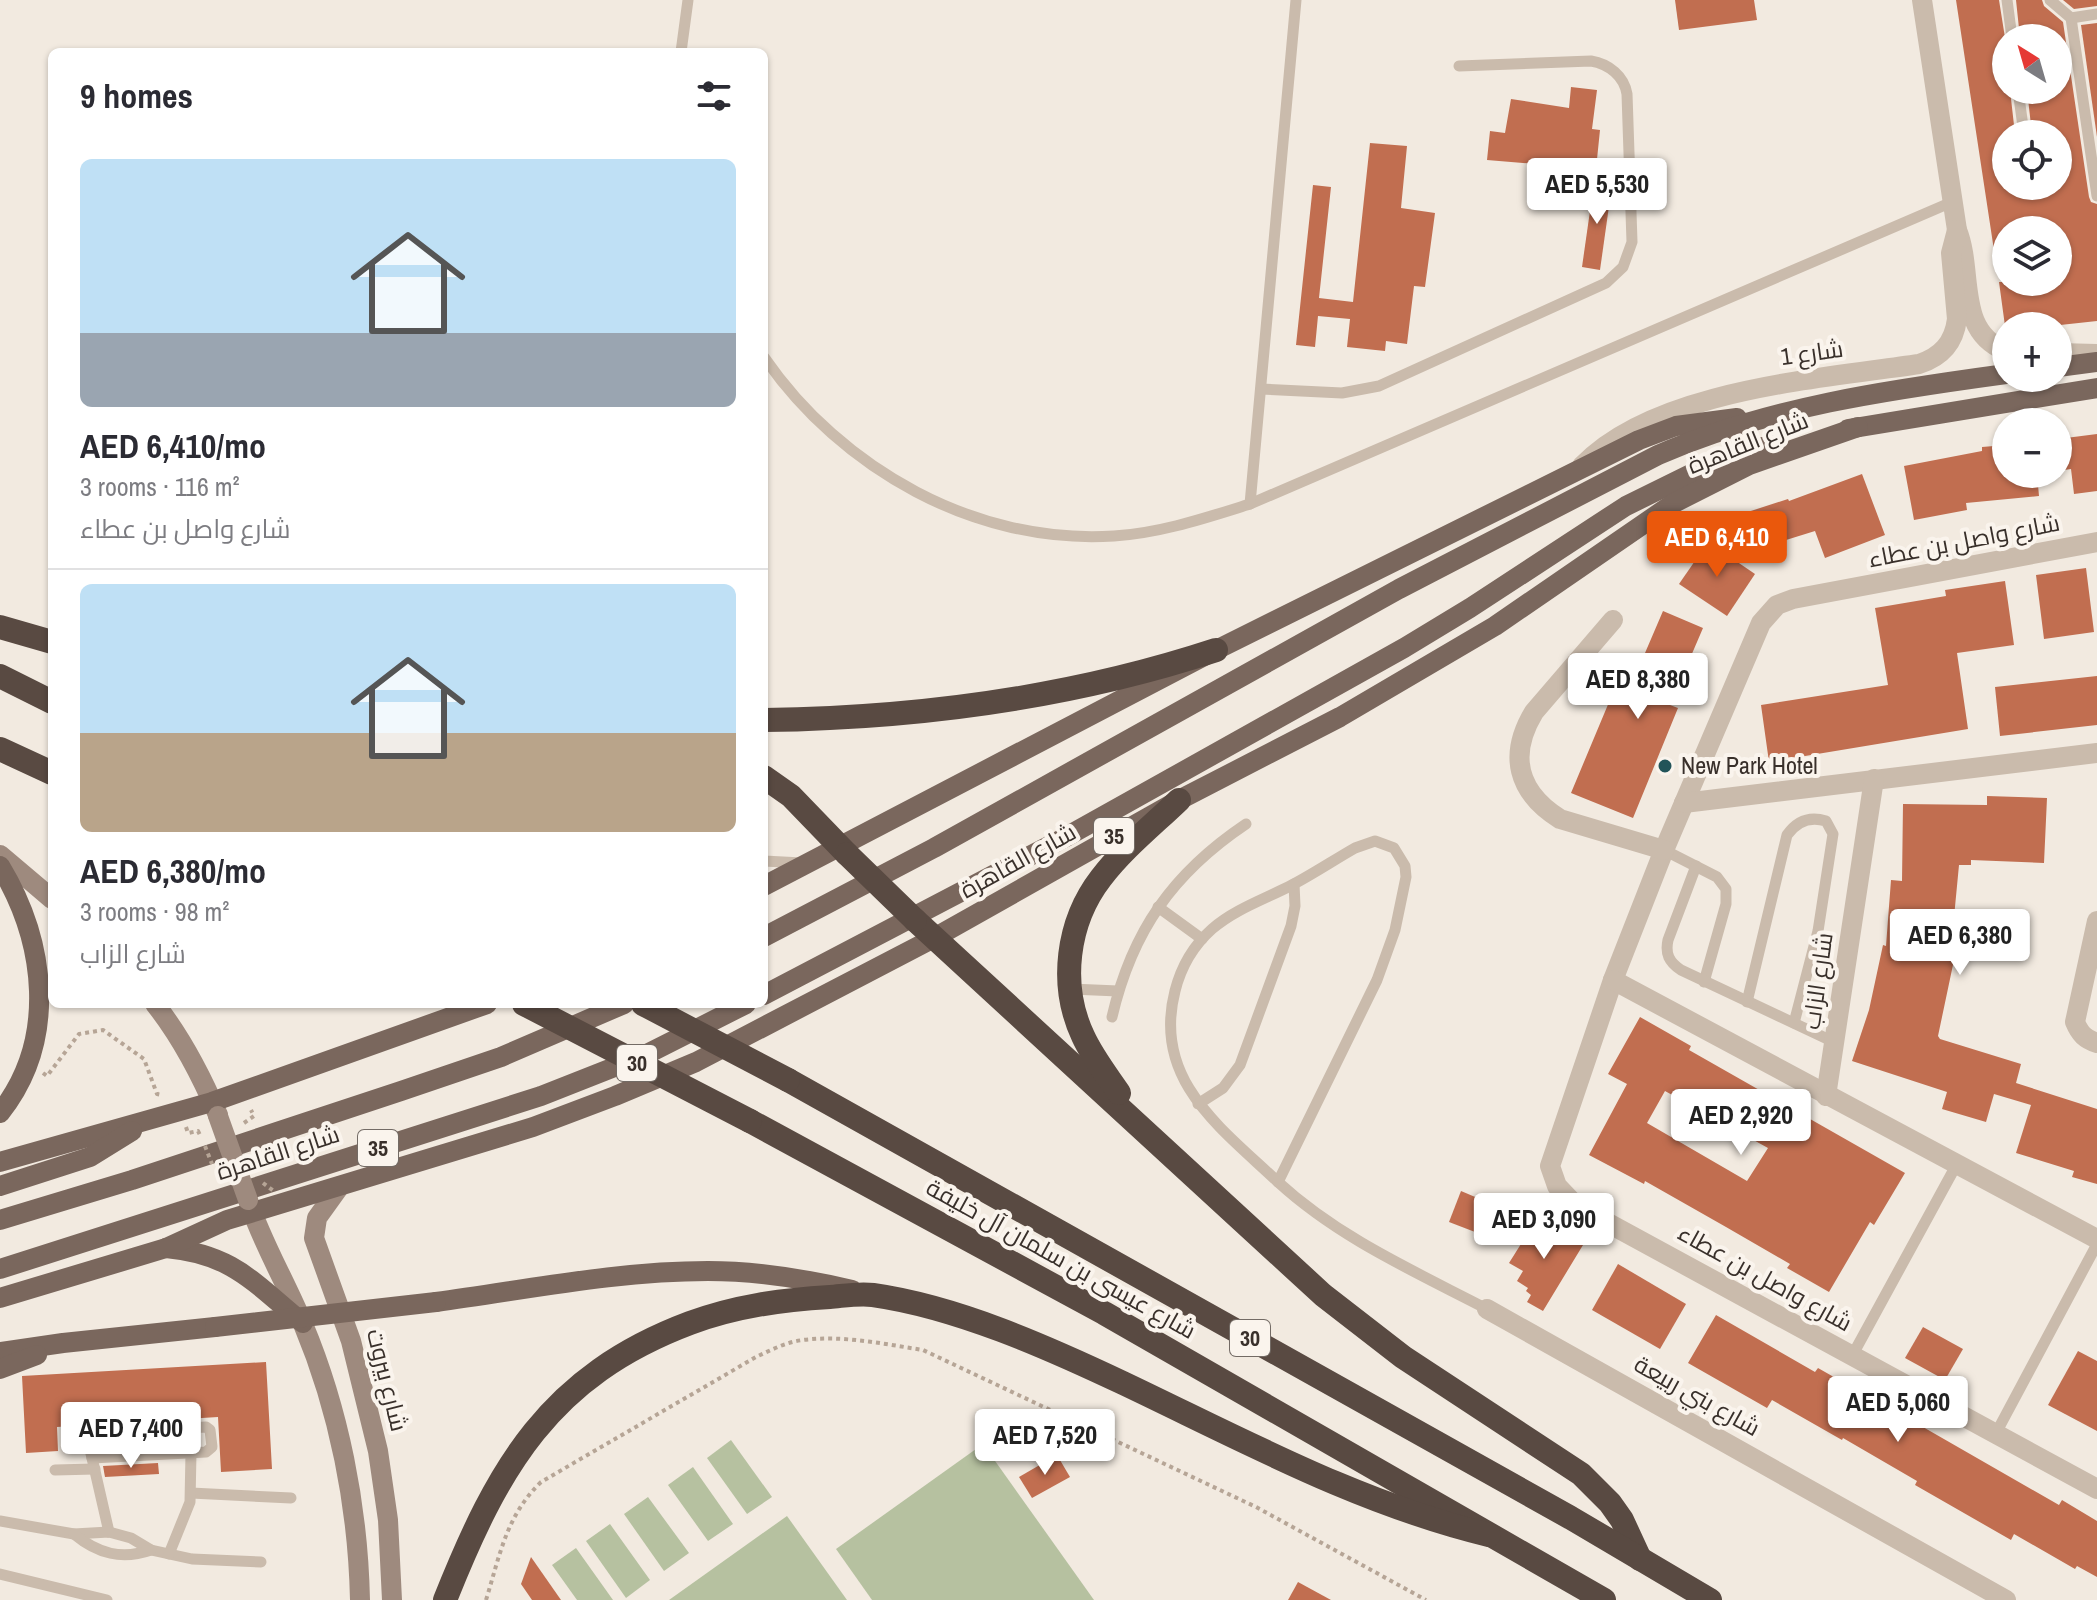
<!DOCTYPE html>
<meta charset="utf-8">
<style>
:root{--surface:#fff;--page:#f7f7f7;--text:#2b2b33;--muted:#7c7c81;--line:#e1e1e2;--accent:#ea580c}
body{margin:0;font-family:"Archivo Narrow",Cairo,sans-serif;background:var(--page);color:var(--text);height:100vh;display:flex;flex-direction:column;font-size:30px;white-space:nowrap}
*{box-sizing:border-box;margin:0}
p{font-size:26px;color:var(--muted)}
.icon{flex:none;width:44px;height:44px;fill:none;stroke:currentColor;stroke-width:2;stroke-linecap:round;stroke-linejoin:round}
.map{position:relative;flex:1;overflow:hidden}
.sheet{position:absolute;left:48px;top:48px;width:720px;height:960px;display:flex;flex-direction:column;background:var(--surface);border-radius:12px;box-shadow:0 2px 6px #0004}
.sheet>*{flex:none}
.needle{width:52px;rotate:323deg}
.tools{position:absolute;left:1992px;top:24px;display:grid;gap:16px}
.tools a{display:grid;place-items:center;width:80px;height:80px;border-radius:50%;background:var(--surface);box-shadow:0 2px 6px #0004;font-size:40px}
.price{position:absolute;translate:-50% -68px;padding:0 18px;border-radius:8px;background:#fff;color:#222;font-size:26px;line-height:52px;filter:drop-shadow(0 2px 4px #0008)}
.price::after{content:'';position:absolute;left:50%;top:48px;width:24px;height:18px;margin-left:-12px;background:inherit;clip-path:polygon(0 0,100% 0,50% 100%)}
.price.current{background:var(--accent);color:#fff}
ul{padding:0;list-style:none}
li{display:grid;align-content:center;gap:16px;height:424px;padding:0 32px}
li+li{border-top:2px solid var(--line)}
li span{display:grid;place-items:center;height:248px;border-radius:12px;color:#555}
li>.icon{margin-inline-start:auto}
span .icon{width:144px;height:144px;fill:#fffc;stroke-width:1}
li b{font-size:34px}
h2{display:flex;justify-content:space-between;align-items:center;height:96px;padding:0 32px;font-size:34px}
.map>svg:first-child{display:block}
.green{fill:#b6c1a0}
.building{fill:#c16e50;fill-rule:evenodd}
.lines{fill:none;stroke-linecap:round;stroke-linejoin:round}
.path{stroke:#b6a596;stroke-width:4;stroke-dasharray:4 4;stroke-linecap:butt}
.lane{stroke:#cabbac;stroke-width:11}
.street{stroke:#cabbac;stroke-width:20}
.secondary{stroke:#9e8a7e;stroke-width:20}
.primary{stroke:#7a675d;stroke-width:20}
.highway{stroke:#594a42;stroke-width:24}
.path-bridge{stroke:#b6a596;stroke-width:4;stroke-dasharray:4 4;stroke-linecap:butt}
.secondary-bridge{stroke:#9e8a7e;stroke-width:20}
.primary-bridge{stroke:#7a675d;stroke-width:20}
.highway-bridge{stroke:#594a42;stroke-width:24}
.poi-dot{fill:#225459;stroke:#faf4ed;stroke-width:3}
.labels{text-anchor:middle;stroke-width:8;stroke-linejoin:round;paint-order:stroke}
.shield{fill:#faf4ed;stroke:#736b65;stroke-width:2}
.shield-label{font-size:22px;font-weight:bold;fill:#39302b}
.street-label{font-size:24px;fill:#39302b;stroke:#faf4ed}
.poi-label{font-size:24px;fill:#39302b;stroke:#faf4ed;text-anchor:start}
</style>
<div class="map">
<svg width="2097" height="1600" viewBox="0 0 2097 1600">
<rect width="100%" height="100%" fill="#f2eae0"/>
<!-- green -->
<g class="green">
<polygon points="731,1440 772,1497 747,1514 707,1458"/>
<polygon points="983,1444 1094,1600 872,1600 836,1549"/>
<polygon points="693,1467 733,1524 708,1541 668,1485"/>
<polygon points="648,1497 689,1553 664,1571 624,1514"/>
<polygon points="787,1516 847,1600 669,1600"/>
<polygon points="610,1524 650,1580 626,1598 586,1541"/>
<polygon points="576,1548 613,1600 577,1600 552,1565"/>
</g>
<!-- building -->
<g class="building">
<polygon points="1675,0 1754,0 1757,20 1679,30"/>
<polygon points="1956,0 1999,0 2006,44 2006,90 2010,90 2015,134 2006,134 2006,186 2058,186 2058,134 2032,134 2027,90 2058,90 2058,38 2020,38 2016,0 2042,0 2044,6 2063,22 2089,197 2091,202 2097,204 2097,321 2051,326 2005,326 1999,282 2058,282 2058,230 2006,230 2006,269 1997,270"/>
<polygon points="2063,0 2097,0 2097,6 2074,9"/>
<polygon points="2097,23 2097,137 2081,25"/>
<polygon points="1571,87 1597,90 1592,129 1600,130 1596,169 1487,160 1490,131 1505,133 1511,99 1569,108"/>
<polygon points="1370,143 1407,146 1401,208 1435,213 1425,287 1414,286 1407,344 1386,341 1385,351 1347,347 1350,319 1318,316 1315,347 1296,345 1313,185 1331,187 1319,298 1353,302"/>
<polygon points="1594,183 1612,185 1600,270 1582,267"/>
<polygon points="2097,434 2097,491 2074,494 2071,469 2058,471 2058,439"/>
<polygon points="2006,445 2006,474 2037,474 2039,496 1966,503 1967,510 1914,520 1904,466 1982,451 1982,447"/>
<polygon points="1862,474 1885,535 1825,558 1815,531 1737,555 1726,519 1788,499 1789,501"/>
<polygon points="1708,542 1755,574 1727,616 1679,584"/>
<polygon points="2086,568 2094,632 2044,639 2036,575"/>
<polygon points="2005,581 2014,645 1957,653 1968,729 1769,762 1761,705 1888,685 1875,608 1946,596 1945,590"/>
<polygon points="1663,611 1703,628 1670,705 1678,708 1633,818 1571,793 1617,683 1630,688"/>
<polygon points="2097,676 2097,725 2000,736 1995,687"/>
<polygon points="1987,796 2047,798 2044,863 1971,860 1971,865 1959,865 1950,959 1954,960 1938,1036 1940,1039 2021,1064 2016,1083 2097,1109 2097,1184 2072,1177 2074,1171 2016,1153 2031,1105 1994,1094 1986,1122 1942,1109 1947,1092 1852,1061 1869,1010 1883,945 1886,946 1891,880 1902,881 1903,804 1987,805"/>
<path d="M 1640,1017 L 1691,1046 L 1689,1050 L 1905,1173 L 1874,1225 L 1870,1222 L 1829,1292 L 1787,1268 L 1790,1264 L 1726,1227 L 1645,1181 L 1644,1184 L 1589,1155 L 1627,1084 L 1608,1074 ZM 1665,1091 L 1768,1148 L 1747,1181 L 1647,1123 Z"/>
<polygon points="1461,1191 1487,1202 1475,1232 1449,1222"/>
<polygon points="1538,1217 1583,1245 1543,1311 1527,1302 1531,1295 1526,1291 1528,1288 1517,1281 1523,1271 1509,1263"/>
<polygon points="1618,1264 1686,1304 1660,1349 1592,1310"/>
<polygon points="1716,1315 1815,1372 1818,1368 1883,1405 1887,1398 1926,1421 1923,1427 2059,1505 2062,1500 2097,1521 2097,1577 2077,1566 2075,1569 2014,1534 2011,1540 1915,1485 1917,1481 1843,1438 1842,1440 1772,1400 1767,1408 1688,1363"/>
<polygon points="1923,1327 1963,1349 1945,1380 1905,1358"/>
<polygon points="2078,1351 2097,1361 2097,1431 2048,1405"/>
<polygon points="266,1362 272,1469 221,1472 218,1417 57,1427 58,1451 26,1453 22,1376"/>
<polygon points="1057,1455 1070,1477 1032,1498 1019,1477"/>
<polygon points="158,1463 159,1474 105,1477 103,1466"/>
<polygon points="531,1557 561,1600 532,1600 521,1584"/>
<polygon points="1298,1582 1331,1600 1288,1600"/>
</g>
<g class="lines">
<!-- path -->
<g class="path">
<polyline points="43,1073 47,1076 79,1034 103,1030 144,1059 157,1094 162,1095"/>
<polyline points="244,1123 254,1116 251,1110"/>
<polyline points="186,1127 188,1133 198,1131 201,1137"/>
<path d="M 486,1600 C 500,1555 506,1516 541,1482 L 756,1357 C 771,1350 786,1342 803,1340 C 843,1335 884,1344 923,1350 L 1256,1507 L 1426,1600"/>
</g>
<!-- lane -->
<g class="lane">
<polyline points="2007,0 2012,38"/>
<polyline points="2050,0 2071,18 2097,196"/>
<polyline points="2071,18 2097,14"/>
<polyline points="681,52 688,0"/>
<polyline points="2018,90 2024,134"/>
<path d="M 764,357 C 841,469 976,545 1114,536 C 1161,533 1205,518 1250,504 L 1952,202"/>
<path d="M 1261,389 L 1342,393 L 1379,386 L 1606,283 L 1623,267 L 1632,242 L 1627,94 C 1624,76 1609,64 1591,61 L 1459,66"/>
<polyline points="1250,504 1296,0"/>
<path d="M 1375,841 L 1394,848 L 1405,866 L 1406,877 L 1395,930 L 1377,980 L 1278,1182 C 1221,1128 1152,1080 1175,991 C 1181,967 1194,945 1212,929 C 1235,909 1265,899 1292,885 C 1313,874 1334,860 1355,848 Z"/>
<polyline points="1664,850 1717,877 1726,889 1726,904 1704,982"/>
<polyline points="764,861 802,863"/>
<path d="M 1696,866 L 1668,940 C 1665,954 1669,962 1681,970 L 1836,1043"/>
<polyline points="1158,907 1202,939"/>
<polyline points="1071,989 1118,991"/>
<path d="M 1747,1002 L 1787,835 C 1797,821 1810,816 1826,821 L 1833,834 L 1818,931 L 1794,1023"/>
<path d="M 1112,1017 C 1132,931 1173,873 1246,824"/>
<polyline points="1198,1104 1223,1088 1240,1065 1291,926 1295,906 1294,884"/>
<path d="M 1278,1182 C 1339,1238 1414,1271 1487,1309"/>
<polyline points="1852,1356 1958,1162"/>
<polygon points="206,1427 210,1430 212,1447 206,1452 92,1458 88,1441 91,1434 95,1433"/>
<polyline points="1995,1435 2097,1244"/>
<polyline points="92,1458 109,1532"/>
<polyline points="55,1470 95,1469"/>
<polyline points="191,1493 291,1498"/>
<polyline points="0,1521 74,1534 109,1532 131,1538 151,1550 192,1559 261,1562"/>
<path d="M 74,1534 C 98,1554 122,1560 151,1550"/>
<polyline points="169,1554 190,1502 191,1453"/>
<polyline points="0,1574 107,1600"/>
</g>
<!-- street -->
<g class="street">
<path d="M 1922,0 L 1957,230 C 1974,272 1955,331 2006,351"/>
<polyline points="2058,353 2097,354"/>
<path d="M 1582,466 C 1654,390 1819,379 1919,364 C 1941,357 1954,343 1957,319 L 1951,253 L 1957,230"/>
<polyline points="2097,542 1793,599 1777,605 1761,623 1664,850 1613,980 1550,1166 1557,1186 1575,1205 2097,1489"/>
<path d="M 1613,620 L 1534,712 C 1508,755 1517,792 1560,819 L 1664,850"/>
<polyline points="1684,803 2097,753"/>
<path d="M 2097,921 L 2075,1022 C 2080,1034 2085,1039 2097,1043"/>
<polyline points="1613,980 2097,1239"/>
<polyline points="1826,1096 1874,779"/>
<polyline points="1487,1309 2006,1600"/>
</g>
<!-- secondary -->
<g class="secondary">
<polyline points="0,855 52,899"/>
<path d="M 155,1004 C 182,1038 201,1075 218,1115"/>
<polyline points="340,1186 317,1218 314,1238 351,1341 378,1451 388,1520 392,1600"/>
<path d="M 248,1200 C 262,1243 286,1282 303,1324 C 339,1410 358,1506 360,1600"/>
</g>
<!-- primary -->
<g class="primary">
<polyline points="2058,367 2097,362"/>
<polyline points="1848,429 2097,388"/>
<path d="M 0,866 C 46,942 58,1040 0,1113"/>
<polyline points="764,886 1216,650 1639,440 1676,426 1737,418"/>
<path d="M 764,937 L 934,848 L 1399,589 L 1658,455 C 1768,407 1888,390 2006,374"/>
<polyline points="764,995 1064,838 1404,648 1470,608 1626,506 1695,472 1762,447"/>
<polyline points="0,1162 212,1102 487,1004"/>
<polyline points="0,1186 90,1157 132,1131"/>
<polyline points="0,1220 132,1180 401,1091 501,1057 624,1004"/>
<path d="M 166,1248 C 233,1254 254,1283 303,1323"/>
<polyline points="0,1269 541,1096 645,1055 746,1004"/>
<polyline points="0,1298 166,1248 227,1220 533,1127 615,1096 696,1062 934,938 1179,800 1340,717 1495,626 1674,503 1749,465 1858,427"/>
<path d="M 436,1302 C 526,1290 617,1271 708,1271 C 756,1271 806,1279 852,1290"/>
<polyline points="0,1352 63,1343 215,1327"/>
<polyline points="0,1369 37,1355"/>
</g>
<!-- highway -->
<g class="highway">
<polyline points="0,627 52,642"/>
<polyline points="0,676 52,702"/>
<path d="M 764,720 C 917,718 1070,698 1216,650"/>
<polyline points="0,749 52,773"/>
<polyline points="764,777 791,796 847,854"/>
<polyline points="915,920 1323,1295 1403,1357 1581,1474 1610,1503 1622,1520 1640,1559"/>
<polyline points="788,1080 1571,1518 1710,1600"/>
<path d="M 1119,1093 C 1106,1074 1092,1056 1083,1036 C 1059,985 1067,922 1101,878 C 1123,849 1153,825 1179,800"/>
<polyline points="750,1121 1104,1313 1604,1600"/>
<path d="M 445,1600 C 498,1467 549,1376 690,1323 C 736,1306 781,1300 830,1297 C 843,1296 859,1293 873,1295 C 957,1307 1047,1347 1123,1383 C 1243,1440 1360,1504 1489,1535"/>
</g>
<!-- path-bridge -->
<g class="path-bridge">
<polyline points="205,1146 212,1164"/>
<polyline points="263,1183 275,1192"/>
</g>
<!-- secondary-bridge -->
<polyline class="secondary-bridge" points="218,1116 248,1200"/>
<!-- primary-bridge -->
<polyline class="primary-bridge" points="215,1327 436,1302"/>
<!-- highway-bridge -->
<g class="highway-bridge">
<polyline points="847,854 915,920"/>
<polyline points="524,1004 750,1121"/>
<polyline points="643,1004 788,1080"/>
</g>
</g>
<!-- markers -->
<circle class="poi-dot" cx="1665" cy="766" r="8"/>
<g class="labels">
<!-- shield labels -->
<g class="shield">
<rect x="1094" y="818" width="40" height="36" rx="6"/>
<rect x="617" y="1045" width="40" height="36" rx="6"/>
<rect x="358" y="1130" width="40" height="36" rx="6"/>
<rect x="1230" y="1320" width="40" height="36" rx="6"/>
</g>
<g class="shield-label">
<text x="1114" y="844">35</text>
<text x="637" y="1071">30</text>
<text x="378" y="1156">35</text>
<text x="1250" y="1346">30</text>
</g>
<!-- street labels -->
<g class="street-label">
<text transform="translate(1812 353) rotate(-8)" y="8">شارع 1</text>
<text transform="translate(1748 443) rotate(-22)" y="8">شارع القاهرة</text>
<text transform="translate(1964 541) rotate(-11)" y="8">شارع واصل بن عطاء</text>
<text transform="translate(1018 861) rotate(-29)" y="8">شارع القاهرة</text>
<text transform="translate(1818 981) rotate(-82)" y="8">شارع الزاب</text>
<text transform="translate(278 1153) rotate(-18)" y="8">شارع القاهرة</text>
<text transform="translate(1061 1259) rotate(29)" y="8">شارع عيسى بن سلمان آل خليفة</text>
<text transform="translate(1765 1278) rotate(29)" y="8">شارع واصل بن عطاء</text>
<text transform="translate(387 1380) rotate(76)" y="8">شارع بيروت</text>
<text transform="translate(1697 1396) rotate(29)" y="8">شارع بني ربيعة</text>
</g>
<!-- poi labels -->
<g class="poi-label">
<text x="1681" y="774">New Park Hotel</text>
</g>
</g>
</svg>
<div class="tools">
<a><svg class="needle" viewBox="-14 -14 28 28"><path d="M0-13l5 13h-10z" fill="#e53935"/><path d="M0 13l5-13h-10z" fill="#7c7c81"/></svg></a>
<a><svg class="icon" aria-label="locate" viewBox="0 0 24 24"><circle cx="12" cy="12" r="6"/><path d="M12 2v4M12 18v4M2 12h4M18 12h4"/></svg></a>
<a><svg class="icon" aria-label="layers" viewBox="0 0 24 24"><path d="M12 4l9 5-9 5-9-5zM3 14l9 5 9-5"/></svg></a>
<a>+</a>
<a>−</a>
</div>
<b class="price" style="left:1597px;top:226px">AED 5,530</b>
<b class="price current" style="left:1717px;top:579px">AED 6,410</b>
<b class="price" style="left:1638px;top:721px">AED 8,380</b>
<b class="price" style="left:1960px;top:977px">AED 6,380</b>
<b class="price" style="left:1741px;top:1157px">AED 2,920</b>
<b class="price" style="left:1544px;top:1261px">AED 3,090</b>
<b class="price" style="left:1898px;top:1444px">AED 5,060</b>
<b class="price" style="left:131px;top:1470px">AED 7,400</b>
<b class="price" style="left:1045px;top:1477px">AED 7,520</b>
<section class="sheet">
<h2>9 homes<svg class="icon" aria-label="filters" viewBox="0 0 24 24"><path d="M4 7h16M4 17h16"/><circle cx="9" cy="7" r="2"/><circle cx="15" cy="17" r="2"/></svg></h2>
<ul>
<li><span style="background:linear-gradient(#bfe0f5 70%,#9aa5b1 0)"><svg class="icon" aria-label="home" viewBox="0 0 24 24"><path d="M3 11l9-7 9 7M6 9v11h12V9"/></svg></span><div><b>AED 6,410/mo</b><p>3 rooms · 116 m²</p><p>شارع واصل بن عطاء</p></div></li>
<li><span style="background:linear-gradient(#bfe0f5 60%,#b9a48a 0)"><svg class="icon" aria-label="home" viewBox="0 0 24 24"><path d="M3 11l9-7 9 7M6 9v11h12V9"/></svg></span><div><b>AED 6,380/mo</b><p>3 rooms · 98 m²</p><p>شارع الزاب</p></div></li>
</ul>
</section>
</div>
